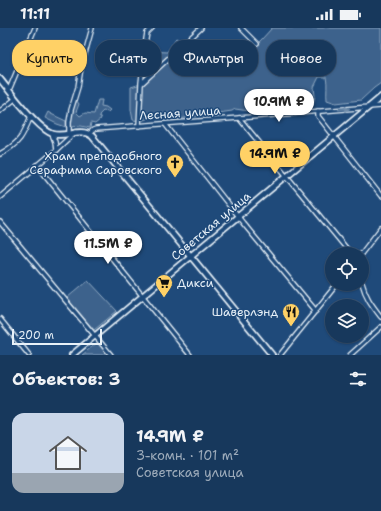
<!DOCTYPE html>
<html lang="ru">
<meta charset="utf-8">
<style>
:root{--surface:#17385c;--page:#203f62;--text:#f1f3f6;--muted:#9eacbb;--line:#365272;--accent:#ffd166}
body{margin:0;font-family:"Shantell Sans",sans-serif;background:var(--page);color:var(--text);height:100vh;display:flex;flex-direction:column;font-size:15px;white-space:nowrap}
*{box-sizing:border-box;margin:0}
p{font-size:13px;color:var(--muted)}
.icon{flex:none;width:22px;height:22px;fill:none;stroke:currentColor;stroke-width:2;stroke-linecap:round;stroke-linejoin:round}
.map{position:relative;height:327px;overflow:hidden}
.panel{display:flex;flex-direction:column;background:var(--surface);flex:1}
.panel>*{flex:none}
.guide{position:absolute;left:12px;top:12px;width:357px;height:36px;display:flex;gap:8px}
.tools{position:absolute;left:325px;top:219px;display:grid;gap:8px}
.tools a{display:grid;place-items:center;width:44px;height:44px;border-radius:50%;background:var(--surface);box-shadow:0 1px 3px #0004,0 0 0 1px var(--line);font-size:20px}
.scale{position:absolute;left:12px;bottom:10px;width:90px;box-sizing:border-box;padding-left:4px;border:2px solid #e8f1f8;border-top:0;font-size:11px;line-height:14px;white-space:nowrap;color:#e8f1f8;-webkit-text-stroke:3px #1f4a7a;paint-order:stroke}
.price{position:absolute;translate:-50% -34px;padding:0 9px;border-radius:14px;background:#fff;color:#222;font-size:13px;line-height:26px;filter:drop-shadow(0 1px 2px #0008)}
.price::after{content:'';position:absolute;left:50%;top:24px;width:12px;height:9px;margin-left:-6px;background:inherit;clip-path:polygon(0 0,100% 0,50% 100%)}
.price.current{background:var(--accent);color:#111}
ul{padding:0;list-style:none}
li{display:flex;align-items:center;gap:12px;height:100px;padding:0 12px}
li span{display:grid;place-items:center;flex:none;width:112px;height:80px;border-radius:12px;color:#555}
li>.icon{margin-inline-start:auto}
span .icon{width:48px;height:48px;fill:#fffc;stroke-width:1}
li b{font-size:17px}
h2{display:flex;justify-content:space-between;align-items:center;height:48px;padding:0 12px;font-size:17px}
.pill{padding:0 14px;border-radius:16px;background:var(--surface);box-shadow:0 1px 3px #0004,0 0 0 1px var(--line);font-size:14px;line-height:36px}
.pill.current{background:var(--accent);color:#111}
.status{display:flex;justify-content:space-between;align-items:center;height:28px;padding:0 20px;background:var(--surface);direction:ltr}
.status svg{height:11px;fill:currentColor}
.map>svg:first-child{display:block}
.green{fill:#3c628c;stroke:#92aac2}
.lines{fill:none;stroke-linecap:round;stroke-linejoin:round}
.minor-casing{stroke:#e8f1f8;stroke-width:6}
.major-casing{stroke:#e8f1f8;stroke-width:8}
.minor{stroke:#1f4a7a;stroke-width:3.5}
.major{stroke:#1f4a7a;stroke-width:4.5}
.oneway{fill:#6f8dac}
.labels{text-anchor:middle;stroke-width:3;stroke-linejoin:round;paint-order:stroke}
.street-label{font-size:12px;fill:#e8f1f8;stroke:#1f4a7a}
.poi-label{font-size:12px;fill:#e8f1f8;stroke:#1f4a7a;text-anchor:end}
</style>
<div class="status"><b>11:11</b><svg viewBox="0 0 49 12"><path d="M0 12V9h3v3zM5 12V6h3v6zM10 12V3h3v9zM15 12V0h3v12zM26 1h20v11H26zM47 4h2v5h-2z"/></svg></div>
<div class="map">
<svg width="381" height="327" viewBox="0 0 381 327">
<rect width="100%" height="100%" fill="#1f4a7a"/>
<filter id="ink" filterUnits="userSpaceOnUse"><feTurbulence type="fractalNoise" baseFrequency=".025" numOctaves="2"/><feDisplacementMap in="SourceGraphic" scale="8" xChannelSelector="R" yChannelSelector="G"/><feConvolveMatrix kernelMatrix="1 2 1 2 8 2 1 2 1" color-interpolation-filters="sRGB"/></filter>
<g filter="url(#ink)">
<!-- green -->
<g class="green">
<path d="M 272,0 L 381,0 L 381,55 L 374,60 L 361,72 L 336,75 L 327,72 C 326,64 328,57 326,49 L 319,49 L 314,59 L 315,68 L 313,77 C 288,80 261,86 235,81 L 232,83 L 178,91 L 167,85 L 152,89 L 141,93 L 133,92 L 131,82 L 131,59 L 144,55 L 174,28 L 239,36 Z"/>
<polygon points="176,10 183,14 172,25 142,49 145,23 167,24"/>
<path d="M 98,72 L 102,72 L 101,78 L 106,79 L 110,82 L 108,84 L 103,83 L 99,87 L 101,91 L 95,96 L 91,95 L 90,100 L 81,98 L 71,99 C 71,90 72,80 77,73 L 79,76 L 76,84 L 80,88 L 85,85 L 94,86 Z"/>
<polygon points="48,84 51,86 66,93 66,99 57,96 45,90"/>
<polygon points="88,252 117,283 94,302 67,270"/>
<polygon points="98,314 109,327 82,327"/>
</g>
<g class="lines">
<defs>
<g id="minor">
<polyline points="241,0 257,16"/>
<polyline points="142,55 201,0"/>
<polyline points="9,62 35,0"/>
<polyline points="0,83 15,71"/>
<polyline points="318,83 318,88 381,168"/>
<polyline points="239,90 351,226"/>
<polyline points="165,96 243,195 316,283"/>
<polyline points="139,98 141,55 146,11 147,5 152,0"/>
<polyline points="69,105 69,94 71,82 78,59 81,40 92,0"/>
<polyline points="52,106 55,114 56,122"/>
<polyline points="89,106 93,102 96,101 239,90 381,78"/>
<path d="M 0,126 C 20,115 23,108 31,88"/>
<polyline points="37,137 190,327"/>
<polyline points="0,169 56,122 75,104"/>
<polyline points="0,194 111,327"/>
<polyline points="361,226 381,200"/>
<path d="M 362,255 C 366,270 372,277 381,289"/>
<polyline points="0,291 29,327"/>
<polyline points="280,327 337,256"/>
<polyline points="350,327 381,299"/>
</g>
<g id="major">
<path d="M 0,51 C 10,64 39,102 53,106 C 67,110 80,99 92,108 L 272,327"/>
<polyline points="72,327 381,69"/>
</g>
</defs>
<!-- minor casing -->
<use href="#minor" class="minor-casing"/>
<!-- major casing -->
<use href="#major" class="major-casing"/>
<!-- minor -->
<use href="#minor" class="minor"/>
<!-- major -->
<use href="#major" class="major"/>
</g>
<!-- one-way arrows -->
<defs><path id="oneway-solid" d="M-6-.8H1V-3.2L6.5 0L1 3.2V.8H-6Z"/></defs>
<use class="oneway" href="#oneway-solid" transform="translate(344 81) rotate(-5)"/>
</g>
<!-- icons -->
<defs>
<symbol id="church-pin" viewBox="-11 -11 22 30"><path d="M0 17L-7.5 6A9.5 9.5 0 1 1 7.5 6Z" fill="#ffd166" stroke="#1f4a7a"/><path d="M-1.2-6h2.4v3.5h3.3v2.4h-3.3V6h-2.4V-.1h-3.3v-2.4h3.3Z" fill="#111"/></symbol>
<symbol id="supermarket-pin" viewBox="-11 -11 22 30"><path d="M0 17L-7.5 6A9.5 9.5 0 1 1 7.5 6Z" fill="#ffd166" stroke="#1f4a7a"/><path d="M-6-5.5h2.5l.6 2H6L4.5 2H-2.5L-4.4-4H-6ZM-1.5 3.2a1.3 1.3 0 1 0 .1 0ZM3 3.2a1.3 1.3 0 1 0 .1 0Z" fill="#111"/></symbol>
<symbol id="restaurant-pin" viewBox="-11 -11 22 30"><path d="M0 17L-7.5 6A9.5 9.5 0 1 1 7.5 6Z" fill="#ffd166" stroke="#1f4a7a"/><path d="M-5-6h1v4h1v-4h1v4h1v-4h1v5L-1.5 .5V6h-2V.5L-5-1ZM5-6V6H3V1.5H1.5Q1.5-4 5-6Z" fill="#111"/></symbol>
</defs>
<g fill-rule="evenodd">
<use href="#church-pin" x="165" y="125" width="20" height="27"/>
<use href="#supermarket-pin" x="154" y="245" width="20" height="27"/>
<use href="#restaurant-pin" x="281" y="274" width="20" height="27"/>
</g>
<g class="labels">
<!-- street labels -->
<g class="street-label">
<text transform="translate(180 85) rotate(-4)" y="4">Лесная улица</text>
<text transform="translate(211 198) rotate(-40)" y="4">Советская улица</text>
</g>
<!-- poi labels -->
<g class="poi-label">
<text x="162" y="132">Храм преподобного<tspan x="162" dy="14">Серафима Саровского</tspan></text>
<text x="177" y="259" text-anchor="start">Дикси</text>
<text x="278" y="288">Шаверлэнд</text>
</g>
</g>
</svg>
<div class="tools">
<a><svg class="icon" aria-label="locate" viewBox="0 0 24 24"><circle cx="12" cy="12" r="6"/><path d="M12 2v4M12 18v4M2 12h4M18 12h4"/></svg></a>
<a><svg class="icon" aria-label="layers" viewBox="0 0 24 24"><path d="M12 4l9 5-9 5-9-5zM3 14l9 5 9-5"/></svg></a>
</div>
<div class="scale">200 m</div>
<b class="price" style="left:279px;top:95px">10.9M ₽</b>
<b class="price current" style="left:275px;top:147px">14.9M ₽</b>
<b class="price" style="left:108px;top:237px">11.5M ₽</b>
<div class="guide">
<a class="pill current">Купить</a>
<a class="pill">Снять</a>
<a class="pill">Фильтры</a>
<a class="pill">Новое</a>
</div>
</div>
<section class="panel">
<h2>Объектов: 3<svg class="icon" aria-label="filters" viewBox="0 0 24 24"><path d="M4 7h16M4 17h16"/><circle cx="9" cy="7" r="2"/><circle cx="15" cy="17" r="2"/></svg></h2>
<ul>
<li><span style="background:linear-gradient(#c9d6e8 75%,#9aa5b1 0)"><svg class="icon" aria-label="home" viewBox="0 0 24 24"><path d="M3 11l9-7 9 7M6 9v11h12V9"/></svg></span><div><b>14.9M ₽</b><p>3-комн. · 101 m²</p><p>Советская улица</p></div></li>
</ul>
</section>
